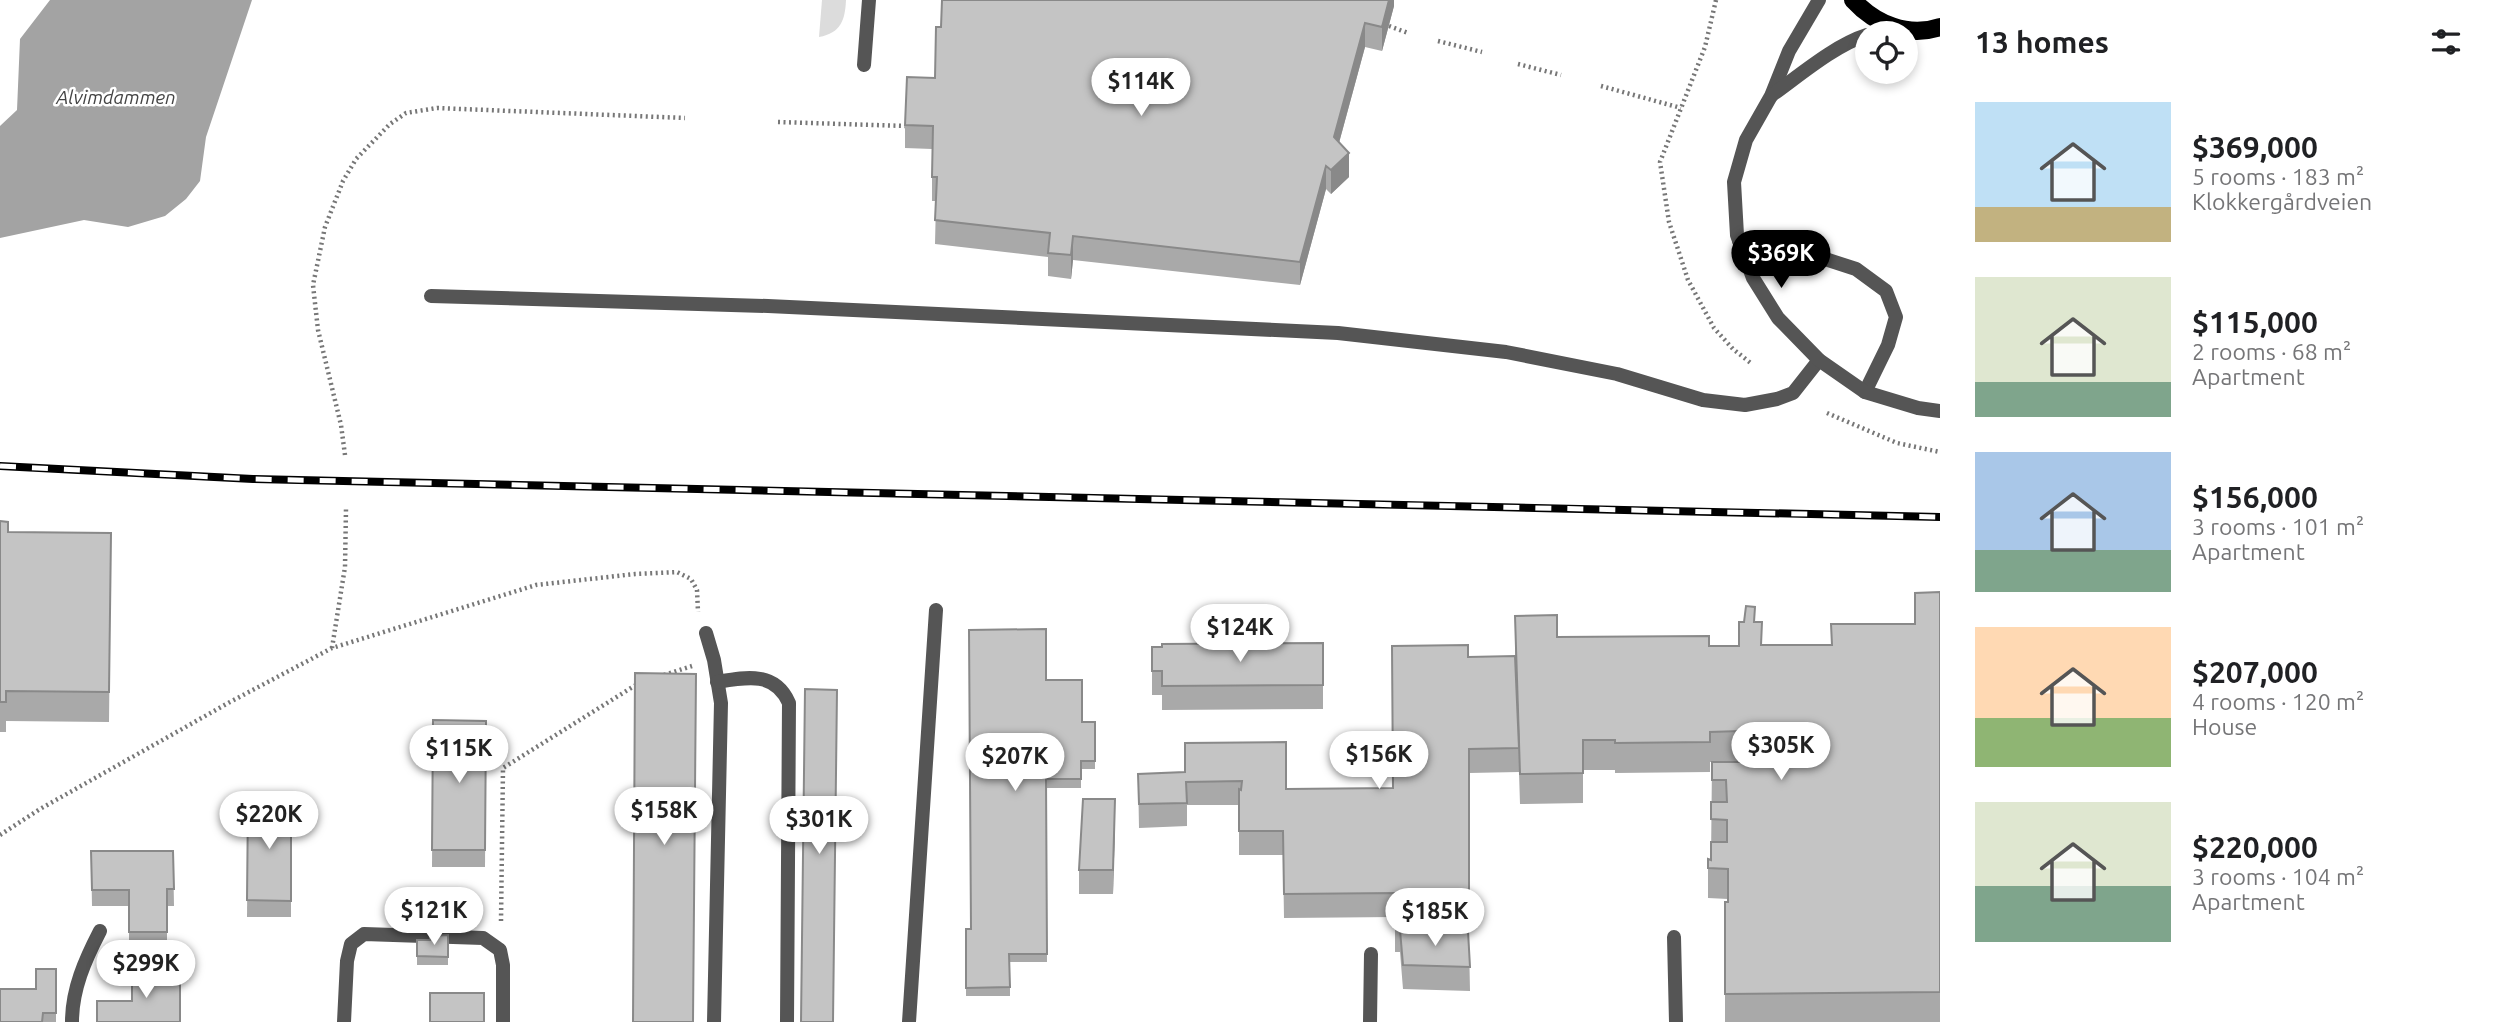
<!DOCTYPE html>
<meta charset="utf-8">
<style>
:root{--surface:#fff;--page:#f6f6f6;--text:#202124;--muted:#757577;--accent:#000}
body{margin:0;font-family:Ubuntu,sans-serif;background:var(--page);color:var(--text);height:100vh;display:flex;flex-direction:column;font-size:26px;white-space:nowrap}
*{box-sizing:border-box;margin:0}
p{font-size:23px;color:var(--muted)}
.icon{flex:none;width:38px;height:38px;fill:none;stroke:currentColor;stroke-width:2;stroke-linecap:round;stroke-linejoin:round}
.map{position:relative;flex:1;overflow:hidden}
.details{display:flex;flex-direction:column;background:var(--surface);width:560px}
.details>*{flex:none}
.buttons{position:absolute;left:1855px;top:21px;display:grid;gap:14px}
.buttons a{display:grid;place-items:center;width:63px;height:63px;border-radius:50%;background:var(--surface);box-shadow:0 4px 10px #0003;font-size:35px}
.price{position:absolute;translate:-50% -60px;padding:0 16px;border-radius:24px;background:#fff;color:#222;font-size:23px;line-height:46px;filter:drop-shadow(0 2px 4px #0008)}
.price::after{content:'';position:absolute;left:50%;top:42px;width:21px;height:16px;margin-left:-10px;background:inherit;clip-path:polygon(0 0,100% 0,50% 100%)}
.price.current{background:var(--accent);color:#fff}
ul{padding:0;list-style:none}
li{display:flex;align-items:center;gap:21px;height:175px;padding:0 35px}
li span{display:grid;place-items:center;flex:none;width:196px;height:140px;border-radius:0px;color:#555}
li>.icon{margin-inline-start:auto}
span .icon{width:84px;height:84px;fill:#fffc;stroke-width:1}
li b{font-size:30px}
h2{display:flex;justify-content:space-between;align-items:center;height:84px;padding:0 35px;font-size:30px}
main{display:flex;flex:1;min-height:0}
.map>svg:first-child{display:block}
.green{fill:#dcdcdc}
.water{fill:#a3a3a3}
.lines{fill:none;stroke-linecap:round;stroke-linejoin:round}
.path{stroke:#777;stroke-width:4.5;stroke-dasharray:2 3.5;stroke-linecap:butt}
.service{stroke:#555;stroke-width:14}
.tertiary{stroke:#555;stroke-width:14}
.primary{stroke:#000;stroke-width:18}
.rail-casing{stroke:#000;stroke-width:8}
.rail{stroke:#fff;stroke-width:5;stroke-dasharray:16;stroke-linecap:butt}
.wall{fill:#a9a9a9}
.shaded-wall{fill:#898989}
.building{fill:#c4c4c4;stroke:#898989;stroke-width:2}
.labels{text-anchor:middle;stroke-width:5;stroke-linejoin:round;paint-order:stroke}
.water-label{font-size:19px;font-style:italic;fill:#444;stroke:#fff}
</style>
<main>
<div class="map">
<svg width="1940" height="1022" viewBox="0 0 1940 1022">
<rect width="100%" height="100%" fill="#fff"/>
<!-- green -->
<path class="green" d="M 822,0 L 846,0 C 845,20 841,33 819,37 Z"/>
<!-- water -->
<polygon class="water" points="50,0 252,0 206,137 200,181 186,199 165,216 128,227 84,220 0,238 0,126 17,110 20,39"/>
<g class="lines">
<!-- path -->
<g class="path">
<polyline points="1716,0 1705,47 1660,162 1669,222 1688,280 1714,328 1733,349 1752,364"/>
<polyline points="1389,26 1408,33"/>
<polyline points="1438,41 1482,52"/>
<polyline points="1518,64 1561,75"/>
<polyline points="1601,86 1681,108"/>
<polyline points="778,122 906,126"/>
<polyline points="1827,413 1897,443 1940,452"/>
<polyline points="345,455 341,425 318,330 313,285 325,227 343,181 356,159 390,124 406,113 437,108 685,118"/>
<polyline points="332,648 345,567 346,509"/>
<polyline points="664,675 692,666"/>
<polyline points="0,835 40,809 230,702 332,648 536,585 635,574 677,572 691,579 697,590 698,612"/>
<polyline points="501,921 503,768 639,683"/>
</g>
<!-- service -->
<g class="service">
<polyline points="864,65 869,0"/>
<polyline points="1739,241 1778,244 1816,256 1856,269 1886,291 1896,317 1888,345 1865,392"/>
<polyline points="431,296 768,306 1338,333 1506,352 1617,374 1703,400 1745,405 1777,399 1793,393 1819,360"/>
<polyline points="706,633 714,660 721,703 714,1022"/>
<path d="M 717,682 C 746,677 775,671 789,703 L 787,1022"/>
<polyline points="1674,937 1676,1022"/>
<path d="M 72,1022 C 72,989 85,960 100,931"/>
<polyline points="344,1022 347,961 351,944 364,934 483,938 500,950 503,965 503,1022"/>
<polyline points="909,1022 936,610"/>
<polyline points="1370,1022 1371,954"/>
</g>
<!-- tertiary -->
<g class="tertiary">
<polyline points="1819,0 1789,51 1771,96 1746,140 1734,182 1737,235 1753,278 1778,318 1819,360 1865,392 1918,408 1940,411"/>
<path d="M 1772,95 C 1800,75 1835,45 1867,35"/>
</g>
<!-- primary -->
<path class="primary" d="M 1853,0 C 1875,24 1908,38 1940,27"/>
<defs>
<polyline id="rail" points="0,466 253,479 1940,517"/>
</defs>
<!-- rail casing -->
<use href="#rail" class="rail-casing"/>
<!-- rail -->
<use href="#rail" class="rail"/>
</g>
<!-- wall -->
<g class="wall">
<polygon points="1394,0 1394,6 1382,51 1365,47 1339,143 1349,177 1331,194 1326,189 1300,285 1073,260 1071,279 1048,276 1048,257 935,244 936,201 932,201 932,149 905,148 905,125 935,78"/>
<polygon points="0,521 8,532 111,533 109,722 6,721 6,732 0,732"/>
<polygon points="1940,592 1940,1022 1725,1022 1725,902 1728,902 1728,899 1708,898 1708,859 1711,860 1712,762 1740,762 1710,762 1710,772 1615,773 1615,770 1583,770 1583,803 1520,804 1519,772 1469,773 1469,942 1470,991 1403,989 1400,952 1395,952 1395,917 1284,918 1283,855 1239,855 1239,805 1187,805 1187,826 1139,828 1138,774 1185,772 1286,789 1393,788 1468,657 1515,656 1515,616 1557,637 1709,646 1739,646 1755,622 1762,645 1831,645 1831,624 1915,624"/>
<polygon points="1323,643 1323,709 1162,710 1162,695 1152,695 1152,647"/>
<polygon points="1046,680 1082,722 1095,761 1095,769 1081,769 1081,788 1046,788 1047,962 1010,962 1010,996 966,996 966,929 971,929"/>
<polygon points="433,720 486,721 485,867 432,867"/>
<polygon points="248,801 291,801 291,917 247,917"/>
<polygon points="1115,823 1113,894 1079,894 1079,870"/>
<polygon points="91,851 173,851 174,906 167,906 167,949 129,949 129,906 92,906"/>
<polygon points="448,935 448,965 417,965 417,940 430,940"/>
<polygon points="56,969 56,1022 0,1022 36,989"/>
</g>
<!-- shaded-wall -->
<g class="shaded-wall">
<polygon points="1389,0 1394,0 1394,6 1382,51 1382,27"/>
<polygon points="1365,23 1365,47 1334,161 1334,137"/>
<polygon points="1349,153 1349,177 1331,194 1331,170"/>
<polygon points="1326,166 1326,189 1300,285 1300,262"/>
<polygon points="1073,236 1073,260 1071,279 1071,255"/>
<polygon points="1115,799 1115,823 1113,894 1113,870"/>
</g>
<!-- building -->
<g class="building">
<polygon points="942,0 1389,0 1382,27 1365,23 1334,137 1349,153 1331,170 1326,166 1300,262 1073,236 1071,255 1048,253 1050,233 935,220 937,177 932,177 933,126 905,125 907,77 935,78 936,27 941,27"/>
<polygon points="0,521 8,522 8,532 111,533 109,692 6,691 6,702 0,702"/>
<polygon points="1940,592 1940,992 1725,994 1725,902 1728,902 1728,869 1708,868 1708,859 1711,860 1711,842 1727,842 1727,820 1711,819 1711,802 1727,802 1726,780 1712,780 1712,762 1741,762 1740,731 1710,732 1710,742 1615,743 1615,740 1583,740 1583,773 1520,774 1515,616 1557,615 1557,637 1709,636 1709,646 1739,646 1739,622 1744,622 1746,606 1755,607 1754,622 1762,622 1761,645 1832,645 1831,624 1915,624 1915,593"/>
<polygon points="1046,629 1046,680 1082,680 1082,722 1095,722 1095,761 1081,761 1081,779 1046,779 1047,954 1009,954 1010,987 966,988 966,929 971,929 969,630"/>
<polygon points="1323,643 1323,685 1162,686 1162,671 1152,671 1152,647 1162,647 1162,644"/>
<polygon points="1468,645 1468,657 1515,656 1519,748 1469,749 1469,927 1395,928 1395,893 1284,894 1283,831 1239,831 1239,789 1241,790 1242,781 1186,782 1187,803 1139,804 1138,774 1185,772 1185,743 1286,742 1286,789 1393,788 1392,646"/>
<polygon points="635,673 696,674 693,1022 633,1022"/>
<polygon points="805,689 837,690 833,1022 801,1022"/>
<polygon points="433,720 486,721 485,850 432,850"/>
<polygon points="1083,799 1115,799 1113,870 1079,870"/>
<polygon points="248,801 291,801 291,901 247,900"/>
<polygon points="91,851 173,851 174,889 167,889 167,932 129,932 129,890 92,890"/>
<polygon points="1400,930 1468,931 1470,967 1403,965"/>
<polygon points="448,935 448,957 417,956 417,940 430,940 430,936"/>
<polygon points="36,969 56,969 56,1013 43,1013 42,1022 0,1022 0,989 36,989"/>
<polygon points="132,971 180,971 180,1022 97,1022 97,1001 132,1001"/>
<rect x="430" y="993" width="54" height="29"/>
</g>
<g class="labels">
<!-- water labels -->
<g class="water-label">
<text x="116" y="104">Alvimdammen</text>
</g>
</g>
</svg>
<div class="buttons">
<a><svg class="icon" aria-label="locate" viewBox="0 0 24 24"><circle cx="12" cy="12" r="6"/><path d="M12 2v4M12 18v4M2 12h4M18 12h4"/></svg></a>
</div>
<b class="price" style="left:1141px;top:118px">$114K</b>
<b class="price current" style="left:1781px;top:290px">$369K</b>
<b class="price" style="left:1240px;top:664px">$124K</b>
<b class="price" style="left:1781px;top:782px">$305K</b>
<b class="price" style="left:459px;top:785px">$115K</b>
<b class="price" style="left:1379px;top:791px">$156K</b>
<b class="price" style="left:1015px;top:793px">$207K</b>
<b class="price" style="left:664px;top:847px">$158K</b>
<b class="price" style="left:269px;top:851px">$220K</b>
<b class="price" style="left:819px;top:856px">$301K</b>
<b class="price" style="left:434px;top:947px">$121K</b>
<b class="price" style="left:1435px;top:948px">$185K</b>
<b class="price" style="left:146px;top:1000px">$299K</b>
</div>
<section class="details">
<h2>13 homes<svg class="icon" aria-label="filters" viewBox="0 0 24 24"><path d="M4 7h16M4 17h16"/><circle cx="9" cy="7" r="2"/><circle cx="15" cy="17" r="2"/></svg></h2>
<ul>
<li><span style="background:linear-gradient(#bfe0f5 75%,#c2b280 0)"><svg class="icon" aria-label="home" viewBox="0 0 24 24"><path d="M3 11l9-7 9 7M6 9v11h12V9"/></svg></span><div><b>$369,000</b><p>5 rooms · 183 m²</p><p>Klokkergårdveien</p></div></li>
<li><span style="background:linear-gradient(#dfe7d0 75%,#7fa58c 0)"><svg class="icon" aria-label="home" viewBox="0 0 24 24"><path d="M3 11l9-7 9 7M6 9v11h12V9"/></svg></span><div><b>$115,000</b><p>2 rooms · 68 m²</p><p>Apartment</p></div></li>
<li><span style="background:linear-gradient(#a9c7e8 70%,#7fa58c 0)"><svg class="icon" aria-label="home" viewBox="0 0 24 24"><path d="M3 11l9-7 9 7M6 9v11h12V9"/></svg></span><div><b>$156,000</b><p>3 rooms · 101 m²</p><p>Apartment</p></div></li>
<li><span style="background:linear-gradient(#ffd9b3 65%,#8fb573 0)"><svg class="icon" aria-label="home" viewBox="0 0 24 24"><path d="M3 11l9-7 9 7M6 9v11h12V9"/></svg></span><div><b>$207,000</b><p>4 rooms · 120 m²</p><p>House</p></div></li>
<li><span style="background:linear-gradient(#dfe7d0 60%,#7fa58c 0)"><svg class="icon" aria-label="home" viewBox="0 0 24 24"><path d="M3 11l9-7 9 7M6 9v11h12V9"/></svg></span><div><b>$220,000</b><p>3 rooms · 104 m²</p><p>Apartment</p></div></li>
</ul>
</section>
</main>
